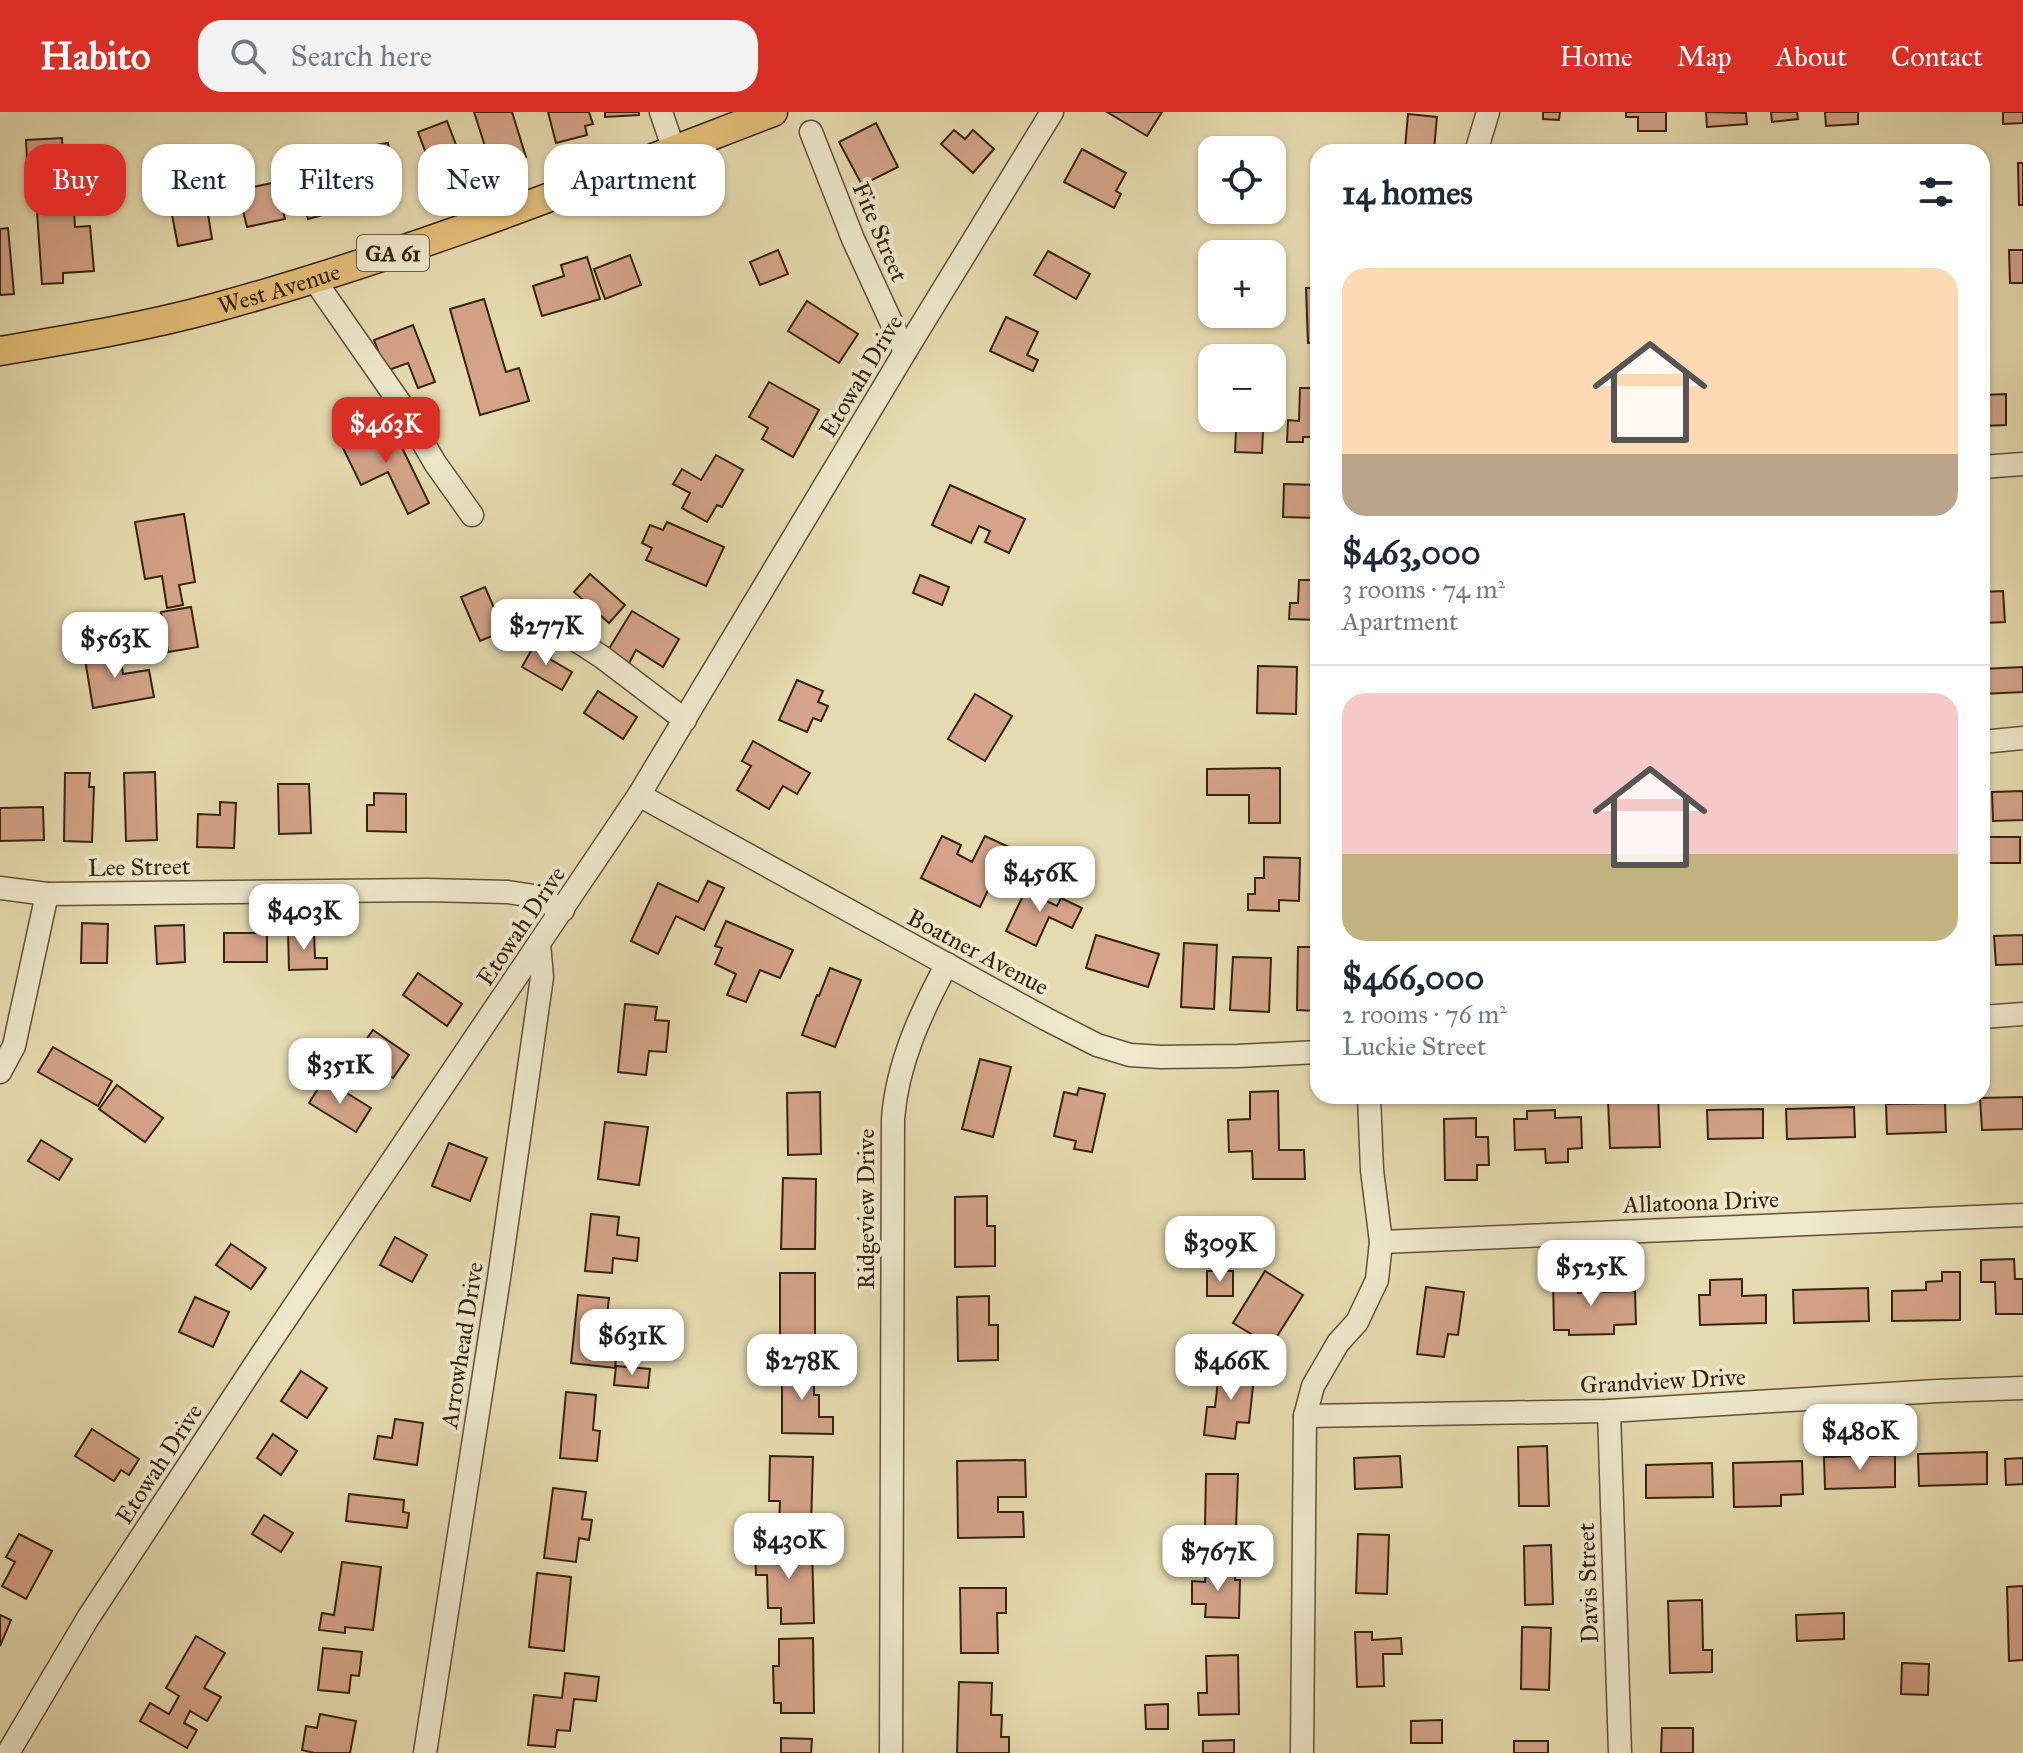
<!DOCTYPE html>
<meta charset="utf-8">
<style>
:root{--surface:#fff;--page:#f2f2f3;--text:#1f2937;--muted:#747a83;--line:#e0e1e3;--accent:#d93025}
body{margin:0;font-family:"IM FELL Great Primer",serif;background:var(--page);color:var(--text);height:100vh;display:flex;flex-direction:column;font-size:30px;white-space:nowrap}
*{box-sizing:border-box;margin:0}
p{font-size:26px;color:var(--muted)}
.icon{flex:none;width:44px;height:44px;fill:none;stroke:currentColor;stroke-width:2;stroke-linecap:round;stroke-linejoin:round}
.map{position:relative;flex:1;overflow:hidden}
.details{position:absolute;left:1310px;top:32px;width:680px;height:960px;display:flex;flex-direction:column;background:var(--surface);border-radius:24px;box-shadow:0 2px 6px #0004}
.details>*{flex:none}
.guide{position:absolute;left:24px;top:32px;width:760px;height:72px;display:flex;gap:16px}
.fabs{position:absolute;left:1198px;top:24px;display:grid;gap:16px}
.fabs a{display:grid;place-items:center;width:88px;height:88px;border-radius:16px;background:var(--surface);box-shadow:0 2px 6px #0004;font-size:40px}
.price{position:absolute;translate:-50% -68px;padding:0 18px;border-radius:16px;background:#fff;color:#222;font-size:26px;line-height:52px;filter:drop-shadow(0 2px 4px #0008)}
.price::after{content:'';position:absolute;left:50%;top:48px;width:24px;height:18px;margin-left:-12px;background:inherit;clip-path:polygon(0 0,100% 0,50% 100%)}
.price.active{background:var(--accent);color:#fff}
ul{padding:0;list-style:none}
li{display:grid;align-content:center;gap:16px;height:424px;padding:0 32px}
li+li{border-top:2px solid var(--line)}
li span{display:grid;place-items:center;height:248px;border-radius:24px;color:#555}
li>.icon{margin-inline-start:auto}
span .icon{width:144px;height:144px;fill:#fffc;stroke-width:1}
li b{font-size:34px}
h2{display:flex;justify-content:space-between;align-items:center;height:96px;padding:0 32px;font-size:34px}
.chip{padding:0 28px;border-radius:24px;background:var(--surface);box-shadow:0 2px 6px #0004;font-size:28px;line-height:72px}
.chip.active{background:var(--accent);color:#fff}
header{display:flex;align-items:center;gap:48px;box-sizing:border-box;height:112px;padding:0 40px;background:var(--accent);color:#fff}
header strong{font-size:38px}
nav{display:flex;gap:44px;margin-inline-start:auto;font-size:28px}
.search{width:560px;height:72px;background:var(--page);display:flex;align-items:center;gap:20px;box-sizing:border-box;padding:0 28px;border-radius:24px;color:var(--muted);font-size:30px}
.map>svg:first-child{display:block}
.building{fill:#d4a389;stroke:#352310;stroke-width:2}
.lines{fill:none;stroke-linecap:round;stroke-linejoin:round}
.minor-casing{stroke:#615138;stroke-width:25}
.major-casing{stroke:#352310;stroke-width:31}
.minor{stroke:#efe8cc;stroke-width:22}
.major{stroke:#e3be78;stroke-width:28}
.labels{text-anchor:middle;stroke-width:8;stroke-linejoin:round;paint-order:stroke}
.shield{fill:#efe8cc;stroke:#6d5e48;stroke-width:2}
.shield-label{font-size:22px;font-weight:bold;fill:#352310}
.street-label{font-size:24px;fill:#352310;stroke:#efe8cc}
</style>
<header>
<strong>Habito</strong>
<div class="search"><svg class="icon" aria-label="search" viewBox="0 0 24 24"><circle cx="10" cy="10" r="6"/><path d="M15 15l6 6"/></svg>Search here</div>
<nav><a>Home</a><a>Map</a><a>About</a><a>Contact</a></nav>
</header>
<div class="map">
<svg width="2023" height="1641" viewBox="0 0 2023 1641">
<rect width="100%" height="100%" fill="#e6dbb0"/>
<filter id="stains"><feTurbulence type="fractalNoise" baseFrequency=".0025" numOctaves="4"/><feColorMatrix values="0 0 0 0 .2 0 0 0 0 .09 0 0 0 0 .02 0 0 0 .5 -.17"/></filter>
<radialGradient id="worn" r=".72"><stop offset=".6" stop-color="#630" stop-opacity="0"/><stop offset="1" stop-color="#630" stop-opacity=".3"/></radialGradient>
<!-- building -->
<g class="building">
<polygon points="474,0 512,0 526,45 492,56"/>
<polygon points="548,0 589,0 593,12 585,14 587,23 556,31"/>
<polygon points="605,0 639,0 639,3 605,5"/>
<polygon points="1107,0 1162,0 1147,24"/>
<polygon points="1543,0 1560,0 1559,8 1543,7"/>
<polygon points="1626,0 1666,0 1666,19 1638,19 1638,5 1626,5"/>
<polygon points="1706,0 1746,1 1747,12 1707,15"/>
<polygon points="1771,0 1797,0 1798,7 1772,10"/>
<polygon points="1825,0 1858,0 1858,12 1826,14"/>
<polygon points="2003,0 2023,0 2023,11 2003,12"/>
<polygon points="1408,2 1437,5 1434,38 1405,36"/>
<polygon points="447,9 465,57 436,68 418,20"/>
<polygon points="876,11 898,55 862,73 839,30"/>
<polygon points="954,18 965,27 973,18 994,37 973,61 941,32"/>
<polygon points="62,26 63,50 27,51 26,28"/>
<polygon points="388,31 396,85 360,91 352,37"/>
<polygon points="1082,37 1126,61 1116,79 1121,82 1114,96 1064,70"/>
<polygon points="321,39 337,99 308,107 291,47"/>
<polygon points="2018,51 2023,51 2023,93 2019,93"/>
<polygon points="54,54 58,101 74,99 75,115 90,114 94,159 63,161 63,171 42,172 34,56"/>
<polygon points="277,70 285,107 247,115 238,78"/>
<polygon points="207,96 212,127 178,134 172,103"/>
<polygon points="8,116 14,182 0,183 0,117"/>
<polygon points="778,138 788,162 760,173 750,150"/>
<polygon points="2009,138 2023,138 2023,171 2010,171"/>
<polygon points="1048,139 1090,162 1076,187 1034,163"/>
<polygon points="630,143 641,173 605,187 594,157"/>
<polygon points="587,145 600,187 542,204 533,174 564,164 561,153"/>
<polygon points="1306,176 1318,176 1318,230 1308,231"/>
<polygon points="484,187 506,260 519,256 529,289 480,303 450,197"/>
<polygon points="807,189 858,222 839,251 788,219"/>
<polygon points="1006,205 1038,220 1027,243 1038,248 1033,259 990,239"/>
<polygon points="413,213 435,270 418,276 408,251 386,259 374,228"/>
<polygon points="769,270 819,298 793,345 762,327 768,316 749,305"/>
<polygon points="1300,276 1318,276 1318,325 1303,325 1303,330 1287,330 1288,308 1299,309"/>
<polygon points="2006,282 2006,313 1982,314 1982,283"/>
<polygon points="390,311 429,391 408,402 388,360 361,373 342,334"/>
<polygon points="1236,318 1263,318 1262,341 1235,340"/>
<polygon points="716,343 743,358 722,395 717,393 707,410 682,396 690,381 673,372 682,357 701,368"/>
<polygon points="1284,372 1318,373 1318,406 1283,405"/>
<polygon points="950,373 1025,407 1009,441 985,430 990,419 979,414 971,431 932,413"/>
<polygon points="184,402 195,470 179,473 183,493 167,496 162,464 145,467 135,410"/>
<polygon points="667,410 724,435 706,474 646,448 652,436 642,431 650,413 663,418"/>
<polygon points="590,462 625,493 609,511 574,480"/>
<polygon points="920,463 949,475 942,493 913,481"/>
<polygon points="1299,468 1318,468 1318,508 1289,507 1290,491 1298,491"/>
<polygon points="485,475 504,519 480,529 461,485"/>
<polygon points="2003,479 2005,510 1985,511 1983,480"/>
<polygon points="191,495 198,535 168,540 161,500"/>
<polygon points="632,499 679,527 663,555 636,538 628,553 607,540"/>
<polygon points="536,530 553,540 550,547 572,560 562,578 522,555"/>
<polygon points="119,536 123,562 149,558 154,585 93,596 84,541"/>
<polygon points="1258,554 1297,555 1296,602 1257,601"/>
<polygon points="2023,555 2023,580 1983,582 1982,557"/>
<polygon points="797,568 823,579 818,590 828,594 821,609 813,606 807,620 779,608"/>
<polygon points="598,579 637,605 623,627 584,601"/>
<polygon points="975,582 1012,604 985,649 948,627"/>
<polygon points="753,629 810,661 797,682 783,674 769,697 737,678 751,654 742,649"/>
<polygon points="1280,656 1280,711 1249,711 1249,683 1207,683 1207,657"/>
<polygon points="155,660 157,728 126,729 124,661"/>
<polygon points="65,661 90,661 89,675 94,675 92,730 64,729"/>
<polygon points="278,672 309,672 311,721 279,722"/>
<polygon points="2023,679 2023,708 1993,709 1992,680"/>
<polygon points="374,681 406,682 406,720 367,719 367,693 374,693"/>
<polygon points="220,690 236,691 234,736 197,735 198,702 220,703"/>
<polygon points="43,695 44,728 0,729 0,696"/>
<polygon points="942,724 961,733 957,742 972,750 985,724 1009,735 980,795 921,766"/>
<rect x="1989" y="725" width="31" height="26"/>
<polygon points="1264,745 1300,746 1299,789 1279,788 1279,799 1248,798 1248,782 1255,782 1255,766 1264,766"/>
<polygon points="1031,767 1046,774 1040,786 1057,794 1061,786 1082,796 1072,816 1049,805 1036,834 1006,819"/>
<polygon points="708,769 724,776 704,818 676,804 658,842 631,829 658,771 698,790"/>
<polygon points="726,809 793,838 780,866 760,858 746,890 727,883 736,862 715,852 722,836 715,834"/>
<polygon points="82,811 108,812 107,851 81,851"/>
<polygon points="184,813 185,850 157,852 155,814"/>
<polygon points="288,819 314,819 315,846 327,846 327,857 289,858"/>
<rect x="224" y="821" width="43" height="29"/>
<polygon points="1096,823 1159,842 1148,875 1086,856"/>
<polygon points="2023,823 2023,852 1996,853 1994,824"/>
<polygon points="1184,831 1217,833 1214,897 1181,895"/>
<polygon points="1298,835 1318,835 1318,899 1297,898"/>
<polygon points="1233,845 1271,846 1269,900 1230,898"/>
<polygon points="830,856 861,868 835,935 802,923 817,883 819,884"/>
<polygon points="418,861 462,892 447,914 403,883"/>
<polygon points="625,892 657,895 655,908 669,909 666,940 649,939 646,963 618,960"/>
<polygon points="373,918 409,943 393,966 356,942"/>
<polygon points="53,935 112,969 98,994 38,960"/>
<polygon points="980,947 1011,955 993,1025 962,1017"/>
<polygon points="324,967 371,996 356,1020 309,991"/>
<polygon points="117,973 163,1006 145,1030 99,997"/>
<polygon points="1079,976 1105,982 1092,1040 1074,1037 1076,1029 1054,1024 1064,980 1077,983"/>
<polygon points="1278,979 1279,1038 1304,1038 1305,1067 1253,1067 1252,1039 1229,1040 1228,1008 1250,1007 1250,980"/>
<polygon points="820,980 821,1042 788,1043 787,981"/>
<polygon points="1644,984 1658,984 1660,1035 1610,1036 1608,988 1644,987"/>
<polygon points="2023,985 2023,1017 1982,1018 1980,986"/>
<polygon points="1945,991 1946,1020 1887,1022 1886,992"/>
<polygon points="1854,995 1855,1025 1787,1027 1786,997"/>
<polygon points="1763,997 1763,1026 1708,1027 1707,998"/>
<polygon points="1555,998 1555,1006 1581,1005 1582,1036 1568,1037 1568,1050 1546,1051 1545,1037 1515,1038 1514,1007 1527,1007 1527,999"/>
<polygon points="1476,1006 1476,1025 1488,1025 1489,1053 1477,1053 1477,1068 1445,1068 1444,1007"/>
<polygon points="605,1010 648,1015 639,1073 598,1067"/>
<polygon points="41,1028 72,1047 59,1068 28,1049"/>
<polygon points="449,1031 487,1046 470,1089 432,1074"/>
<polygon points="783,1066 816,1067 815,1137 781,1137"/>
<polygon points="987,1084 987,1114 995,1114 995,1154 955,1155 955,1085"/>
<polygon points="591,1102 619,1105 617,1123 639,1126 637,1149 613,1146 612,1161 585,1159"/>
<polygon points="395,1125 427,1143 412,1170 380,1153"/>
<polygon points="231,1132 266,1156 251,1177 216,1153"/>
<polygon points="2014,1147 2015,1167 2023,1167 2023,1202 1996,1202 1995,1170 1981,1170 1981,1148"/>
<rect x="1207" y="1159" width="26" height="25"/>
<polygon points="1265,1159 1303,1183 1271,1234 1233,1211"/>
<polygon points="1942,1160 1960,1160 1960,1208 1892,1209 1892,1179 1926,1178 1926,1170 1942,1169"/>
<polygon points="780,1161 815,1161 815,1227 780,1226"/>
<polygon points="1585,1166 1604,1166 1604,1180 1635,1179 1636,1212 1614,1213 1614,1222 1569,1223 1569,1218 1554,1218 1553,1168 1577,1167 1578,1181 1585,1180"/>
<polygon points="1742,1167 1742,1184 1766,1183 1766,1211 1700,1213 1699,1183 1710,1183 1710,1168"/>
<polygon points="1426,1175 1464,1180 1458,1223 1448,1222 1444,1245 1417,1242"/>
<polygon points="1868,1176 1869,1209 1794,1211 1793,1178"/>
<polygon points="578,1183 609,1186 606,1212 620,1213 615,1256 571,1251"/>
<polygon points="989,1184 989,1213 998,1213 998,1248 958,1249 957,1185"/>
<polygon points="195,1185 229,1200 213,1235 179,1220"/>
<polygon points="782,1252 814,1252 814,1283 819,1283 819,1305 833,1305 833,1322 782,1321"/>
<polygon points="1220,1252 1255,1256 1249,1311 1237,1310 1235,1327 1204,1323 1207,1295 1215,1295"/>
<polygon points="616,1254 650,1257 648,1276 614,1273"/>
<polygon points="301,1259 327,1276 307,1306 281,1289"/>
<polygon points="566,1280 596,1283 593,1318 600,1319 597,1349 560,1346"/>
<polygon points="395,1307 423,1311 417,1353 374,1347 378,1324 392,1326"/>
<polygon points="92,1317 139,1347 129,1363 121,1358 114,1369 75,1344"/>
<polygon points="273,1322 297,1339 281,1363 257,1346"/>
<polygon points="1547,1334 1549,1394 1519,1394 1518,1335"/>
<polygon points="1987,1340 1987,1372 1919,1374 1918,1342"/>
<polygon points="1895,1343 1895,1375 1825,1377 1824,1345"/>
<polygon points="770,1344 813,1345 811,1415 779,1414 780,1389 769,1389"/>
<polygon points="1400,1344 1402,1375 1355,1377 1354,1346"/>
<polygon points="2023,1346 2023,1372 2006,1373 2005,1347"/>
<polygon points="1025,1348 1026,1385 998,1385 998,1400 1023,1400 1024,1425 958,1426 957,1349"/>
<polygon points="1802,1349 1803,1382 1781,1383 1781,1394 1734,1395 1733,1351"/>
<polygon points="1712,1351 1713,1385 1646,1386 1646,1353"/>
<polygon points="1206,1362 1238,1362 1236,1416 1205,1415"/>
<polygon points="553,1376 586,1380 582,1407 592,1408 589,1428 579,1426 576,1450 544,1446"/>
<polygon points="349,1382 404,1388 403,1400 409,1401 407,1416 346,1409"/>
<polygon points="264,1403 293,1421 281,1440 252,1422"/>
<polygon points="19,1422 52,1439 26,1487 2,1474 15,1450 6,1445"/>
<polygon points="1358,1422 1389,1423 1387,1482 1356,1481"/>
<polygon points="1551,1433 1553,1492 1525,1493 1524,1434"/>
<polygon points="812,1434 814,1511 781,1512 781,1496 768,1496 767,1463 756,1463 755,1435"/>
<polygon points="342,1450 381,1455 373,1518 345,1515 345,1521 319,1518 322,1501 334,1503"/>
<polygon points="1206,1454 1235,1455 1235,1468 1240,1468 1239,1506 1205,1505 1206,1492 1192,1492 1192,1469 1205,1470"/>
<polygon points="537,1461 571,1465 564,1539 529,1535"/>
<polygon points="2023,1474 2023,1548 2009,1549 2007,1475"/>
<polygon points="960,1476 1006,1476 1006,1501 997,1501 998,1541 961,1541"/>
<polygon points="1702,1488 1703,1538 1712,1538 1712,1560 1670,1561 1668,1489"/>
<polygon points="1844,1501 1844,1527 1797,1529 1796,1503"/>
<polygon points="0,1503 11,1508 0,1534"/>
<polygon points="1522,1515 1551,1516 1549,1578 1521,1577"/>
<polygon points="1355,1520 1372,1520 1372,1528 1401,1526 1402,1542 1383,1542 1384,1574 1357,1575"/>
<polygon points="196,1524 225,1541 204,1576 221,1585 207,1609 190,1599 184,1611 197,1618 187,1636 140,1609 150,1591 169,1602 179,1584 166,1576"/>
<polygon points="813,1526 814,1601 781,1601 781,1591 774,1591 773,1554 779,1554 779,1527"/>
<polygon points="323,1536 362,1540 359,1564 351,1563 349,1581 318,1578"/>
<polygon points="1238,1543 1239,1602 1199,1603 1198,1581 1207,1581 1206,1544"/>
<polygon points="1902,1551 1929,1552 1928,1583 1901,1582"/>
<polygon points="565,1561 599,1565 596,1589 574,1587 570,1619 557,1618 555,1635 528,1633 534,1583 562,1586"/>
<polygon points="959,1570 992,1571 991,1603 1002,1603 1001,1625 1009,1625 1009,1641 957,1641"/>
<polygon points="1168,1592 1168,1617 1146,1617 1145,1593"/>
<polygon points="320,1602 356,1609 350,1641 314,1641 302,1638 306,1614 317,1616"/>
<polygon points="1442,1608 1442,1631 1411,1631 1411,1609"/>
<polygon points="1662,1616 1693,1616 1693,1641 1661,1641"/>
<polygon points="781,1626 812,1627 811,1641 781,1641"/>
<polygon points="1234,1628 1234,1641 1203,1641 1203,1629"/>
<rect x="1514" y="1629" width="34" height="12"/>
</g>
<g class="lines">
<defs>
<g id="minor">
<polyline points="661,0 674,38"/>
<polyline points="811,20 853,127 905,240"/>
<polyline points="1476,40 1488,0"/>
<polyline points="313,166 400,291 435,351 472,403"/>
<polyline points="1982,355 2023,352"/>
<polyline points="543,511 551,512 602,545 685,608"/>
<polyline points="1982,630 2023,626"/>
<polyline points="639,683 1046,907 1097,933 1130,943 1161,945 1238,944 1318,940"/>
<polyline points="0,776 47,782 427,778 508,780 534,784 563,798"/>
<polyline points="1982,905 2023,902"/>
<polyline points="0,960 14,934 47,782"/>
<polyline points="1381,1130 2023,1103"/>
<polyline points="1609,1299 1620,1641"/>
<polyline points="1305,1304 1609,1299 1937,1279 2023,1276"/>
<polyline points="8,1641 88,1506 260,1245 639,683 905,240 1052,0"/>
<polyline points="425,1641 499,1166 542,865 539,832"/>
<path d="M 891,1641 L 893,1007 C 897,952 921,900 947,852"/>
<polyline points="1302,1641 1305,1304 1313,1274 1338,1231 1357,1210 1377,1168 1381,1130 1372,1058 1369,984"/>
</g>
<g id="major">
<path id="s1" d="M 0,239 C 71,227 144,215 214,196 C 405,144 588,71 773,0"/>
</g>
</defs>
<!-- minor casing -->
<use href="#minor" class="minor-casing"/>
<!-- major casing -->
<use href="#major" class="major-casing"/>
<!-- minor -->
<use href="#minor" class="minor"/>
<!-- major -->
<use href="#major" class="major"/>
</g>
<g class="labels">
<!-- shield labels -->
<rect class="shield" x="357" y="123" width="72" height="36" rx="6"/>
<g class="shield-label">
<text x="393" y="149">GA 61</text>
</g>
<!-- street labels -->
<g class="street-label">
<text transform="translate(880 120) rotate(67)" y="8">Fite Street</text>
<text dy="8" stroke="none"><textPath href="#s1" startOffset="286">West Avenue</textPath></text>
<text transform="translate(861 264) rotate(-59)" y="8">Etowah Drive</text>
<text transform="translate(139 755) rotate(-1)" y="8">Lee Street</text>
<text transform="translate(521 814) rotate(-56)" y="8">Etowah Drive</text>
<text transform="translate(978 840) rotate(28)" y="8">Boatner Avenue</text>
<text transform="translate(1701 1090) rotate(-2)" y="8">Allatoona Drive</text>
<text transform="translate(866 1097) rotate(-90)" y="8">Ridgeview Drive</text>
<text transform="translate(462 1233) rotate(-81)" y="8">Arrowhead Drive</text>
<text transform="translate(1663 1269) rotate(-3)" y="8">Grandview Drive</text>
<text transform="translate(159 1352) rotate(-57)" y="8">Etowah Drive</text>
<text transform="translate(1588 1471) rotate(-92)" y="8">Davis Street</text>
</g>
</g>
<rect width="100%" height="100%" filter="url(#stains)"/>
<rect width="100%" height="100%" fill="url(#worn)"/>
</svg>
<div class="fabs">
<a><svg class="icon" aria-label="locate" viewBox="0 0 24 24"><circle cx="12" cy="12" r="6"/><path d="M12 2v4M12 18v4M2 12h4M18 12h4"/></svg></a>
<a>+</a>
<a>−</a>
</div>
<b class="price active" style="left:386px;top:353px">$463K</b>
<b class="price" style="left:546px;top:555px">$277K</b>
<b class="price" style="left:115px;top:568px">$563K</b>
<b class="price" style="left:1040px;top:802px">$456K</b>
<b class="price" style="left:304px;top:840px">$403K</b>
<b class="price" style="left:340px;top:994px">$351K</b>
<b class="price" style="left:1220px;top:1172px">$309K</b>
<b class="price" style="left:1591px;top:1196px">$525K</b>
<b class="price" style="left:632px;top:1265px">$631K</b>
<b class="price" style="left:802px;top:1290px">$278K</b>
<b class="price" style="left:1231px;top:1290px">$466K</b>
<b class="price" style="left:1860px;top:1360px">$480K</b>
<b class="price" style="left:789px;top:1469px">$430K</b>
<b class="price" style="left:1218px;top:1481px">$767K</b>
<div class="guide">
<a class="chip active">Buy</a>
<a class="chip">Rent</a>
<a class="chip">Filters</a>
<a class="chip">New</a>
<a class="chip">Apartment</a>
</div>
<section class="details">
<h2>14 homes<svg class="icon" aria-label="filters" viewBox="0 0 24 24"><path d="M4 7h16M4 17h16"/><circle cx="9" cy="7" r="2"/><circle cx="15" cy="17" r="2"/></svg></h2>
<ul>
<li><span style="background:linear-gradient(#ffd9b3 75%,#b9a48a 0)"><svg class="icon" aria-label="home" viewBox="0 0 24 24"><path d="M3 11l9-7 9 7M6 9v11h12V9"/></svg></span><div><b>$463,000</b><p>3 rooms · 74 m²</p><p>Apartment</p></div></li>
<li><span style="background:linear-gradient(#f6c9c9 65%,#c2b280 0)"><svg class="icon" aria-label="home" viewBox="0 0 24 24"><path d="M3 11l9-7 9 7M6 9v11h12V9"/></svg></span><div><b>$466,000</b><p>2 rooms · 76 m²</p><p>Luckie Street</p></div></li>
</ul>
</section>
</div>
